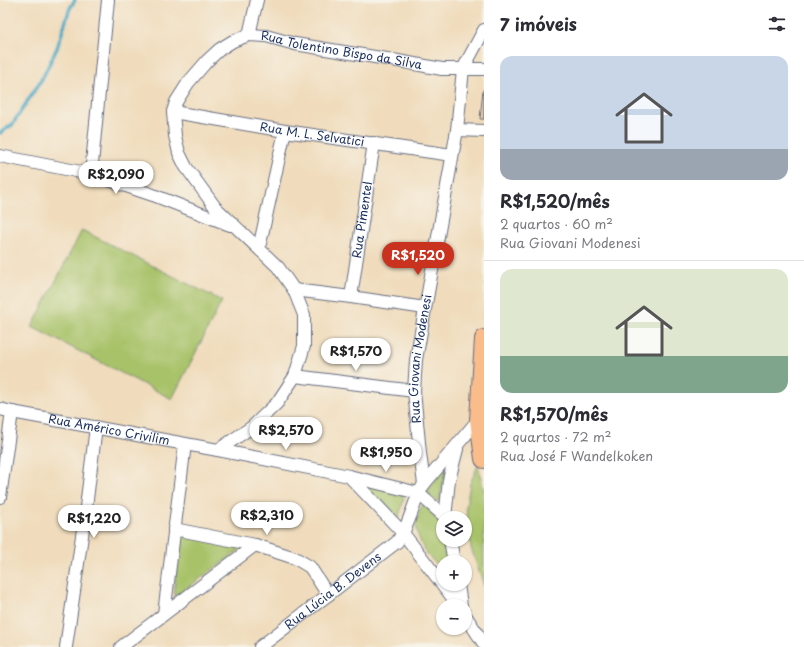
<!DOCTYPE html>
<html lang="pt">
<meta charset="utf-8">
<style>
:root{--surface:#fff;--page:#f2f2f3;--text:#2b2b33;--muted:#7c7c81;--line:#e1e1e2;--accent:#c8321e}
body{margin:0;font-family:"Playpen Sans",sans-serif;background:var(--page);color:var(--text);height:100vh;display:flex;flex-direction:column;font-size:15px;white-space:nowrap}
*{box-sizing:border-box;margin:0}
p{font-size:13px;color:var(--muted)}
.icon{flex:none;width:22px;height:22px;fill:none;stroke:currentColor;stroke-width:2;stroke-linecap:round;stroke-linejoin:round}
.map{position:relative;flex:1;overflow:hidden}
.details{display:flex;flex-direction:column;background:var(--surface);width:320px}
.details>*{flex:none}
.controls{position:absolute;left:436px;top:511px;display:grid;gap:8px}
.controls a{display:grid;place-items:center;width:36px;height:36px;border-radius:50%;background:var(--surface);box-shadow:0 1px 3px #0004;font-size:20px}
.price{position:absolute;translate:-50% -34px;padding:0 9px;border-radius:14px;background:#fff;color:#222;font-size:13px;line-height:26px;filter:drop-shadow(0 1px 2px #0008)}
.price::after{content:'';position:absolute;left:50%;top:24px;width:12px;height:9px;margin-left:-6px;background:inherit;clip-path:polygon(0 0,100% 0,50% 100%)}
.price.selected{background:var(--accent);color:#fff}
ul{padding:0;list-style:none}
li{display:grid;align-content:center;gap:8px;height:212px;padding:0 16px}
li+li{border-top:1px solid var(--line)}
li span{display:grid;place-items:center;height:124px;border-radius:12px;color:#555}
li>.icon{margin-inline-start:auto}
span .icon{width:72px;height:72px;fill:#fffc;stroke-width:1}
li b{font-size:17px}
h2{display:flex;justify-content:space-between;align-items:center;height:48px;padding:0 16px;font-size:17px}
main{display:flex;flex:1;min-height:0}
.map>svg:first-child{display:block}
.green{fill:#a8c269;stroke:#627864}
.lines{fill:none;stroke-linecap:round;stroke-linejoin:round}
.stream{stroke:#46a9c5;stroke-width:3.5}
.building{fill:#daa779}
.street-casing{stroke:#666c7f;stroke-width:14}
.primary-casing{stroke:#666c7f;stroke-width:20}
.street{stroke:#fff;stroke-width:12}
.primary{stroke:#f9bc8a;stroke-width:18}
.labels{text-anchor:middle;stroke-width:3.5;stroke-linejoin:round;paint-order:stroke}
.street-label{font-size:12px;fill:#1b2f5e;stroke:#f7f3e8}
</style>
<main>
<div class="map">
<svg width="484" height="647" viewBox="0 0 484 647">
<rect width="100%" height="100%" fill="#f7f3e8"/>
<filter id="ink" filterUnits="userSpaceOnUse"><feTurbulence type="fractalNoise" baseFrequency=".025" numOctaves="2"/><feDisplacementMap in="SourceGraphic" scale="8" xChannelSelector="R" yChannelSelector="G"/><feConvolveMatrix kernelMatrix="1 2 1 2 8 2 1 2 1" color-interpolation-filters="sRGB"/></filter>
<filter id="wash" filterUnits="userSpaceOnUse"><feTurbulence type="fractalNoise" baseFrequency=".012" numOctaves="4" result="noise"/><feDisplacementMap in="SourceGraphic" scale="16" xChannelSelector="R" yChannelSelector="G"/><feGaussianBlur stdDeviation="0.9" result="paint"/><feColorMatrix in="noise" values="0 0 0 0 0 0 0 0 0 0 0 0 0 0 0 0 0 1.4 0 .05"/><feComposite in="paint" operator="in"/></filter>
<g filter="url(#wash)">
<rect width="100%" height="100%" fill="#f0dcbc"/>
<!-- green -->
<g class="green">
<polygon points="82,230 222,301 172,399 32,327"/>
<polygon points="478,465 484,490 484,586 471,548 466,507 470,484"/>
<polygon points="444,468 446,471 439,503 426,493"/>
<polygon points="370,484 402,493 404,499 398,520 387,506 364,487"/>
<path d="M 424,505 L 434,513 L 440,524 L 447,561 L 443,562 L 443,567 C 428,562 418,541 416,526 C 416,521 419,514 420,508 Z"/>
<polygon points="179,533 243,548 174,597"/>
</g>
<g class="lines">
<!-- stream -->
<polyline class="stream" points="0,133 12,125 43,77 57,48 70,8 75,0"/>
</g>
<g id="blocks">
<!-- building -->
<polygon class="building" points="483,90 484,90 484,119 480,119"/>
</g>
</g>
<g filter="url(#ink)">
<use href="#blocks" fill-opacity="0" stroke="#666c7f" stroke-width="1"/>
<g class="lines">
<defs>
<g id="street">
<polyline points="249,35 257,0"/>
<path id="s1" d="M 173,112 L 285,131 L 452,155"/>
<polyline points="457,130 484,131"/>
<polyline points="0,156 91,174 153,195 230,225"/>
<polyline points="91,174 108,0"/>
<polyline points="259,248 285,131"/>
<polyline points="294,290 351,297 425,308"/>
<path id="s2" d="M 351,297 L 374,143"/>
<polyline points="295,376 414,391"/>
<path id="s3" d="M 0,409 L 12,412 L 218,450 L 349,476 L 418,493 L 444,516"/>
<path id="s4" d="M 218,450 L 252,427 L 277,403 L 295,376 L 304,346 L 304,315 L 294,290 L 278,267 L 215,207 L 186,167 L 179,153 L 175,136 L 173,112 L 176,102 L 188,83 L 207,61 L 220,49 L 233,41 L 249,35 L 266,36 L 295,44 L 387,59 L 442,69 L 484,69"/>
<polyline points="349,476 403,533 459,606"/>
<path id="s5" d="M 424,484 L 420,453 L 414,391 L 416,360 L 457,130 L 463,69 L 484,30"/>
<polyline points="0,497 12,412"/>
<polyline points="445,518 449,480 457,449"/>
<polyline points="174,529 255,545 295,558 310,567 328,595"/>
<polyline points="450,540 454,562"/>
<polyline points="458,584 461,606"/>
<polyline points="164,614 185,444"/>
<polyline points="465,615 484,644"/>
<polyline points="66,647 85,515 96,427"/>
<polyline points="121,647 255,545"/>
<path id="s6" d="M 260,647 L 397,542 C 411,524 412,503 424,484 L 479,419"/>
</g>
<polyline id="primary" points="484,339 479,419 484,459"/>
</defs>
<!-- street casing -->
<use href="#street" class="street-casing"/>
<!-- primary casing -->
<use href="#primary" class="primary-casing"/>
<!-- street -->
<use href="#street" class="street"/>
<!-- primary -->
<use href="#primary" class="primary"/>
</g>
</g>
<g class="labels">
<!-- street labels -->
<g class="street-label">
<text dy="4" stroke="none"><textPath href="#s4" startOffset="625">Rua Tolentino Bispo da Silva</textPath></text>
<text dy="4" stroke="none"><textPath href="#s1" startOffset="141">Rua M. L. Selvatici</textPath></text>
<text dy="4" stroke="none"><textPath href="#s2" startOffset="78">Rua Pimentel</textPath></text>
<text dy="4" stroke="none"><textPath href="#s5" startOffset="126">Rua Giovani Modenesi</textPath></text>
<text dy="4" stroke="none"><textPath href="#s3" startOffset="111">Rua Américo Crivilim</textPath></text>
<text dy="4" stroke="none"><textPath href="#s6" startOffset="92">Rua Lúcia B. Devens</textPath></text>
</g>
</g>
</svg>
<div class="controls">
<a><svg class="icon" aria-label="layers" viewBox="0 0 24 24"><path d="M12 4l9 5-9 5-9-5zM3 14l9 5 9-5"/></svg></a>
<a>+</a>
<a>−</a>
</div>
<b class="price" style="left:116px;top:195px">R$2,090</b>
<b class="price selected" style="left:418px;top:276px">R$1,520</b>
<b class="price" style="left:356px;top:372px">R$1,570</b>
<b class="price" style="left:286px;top:451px">R$2,570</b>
<b class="price" style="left:386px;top:473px">R$1,950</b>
<b class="price" style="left:267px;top:536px">R$2,310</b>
<b class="price" style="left:94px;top:539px">R$1,220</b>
</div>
<section class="details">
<h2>7 imóveis<svg class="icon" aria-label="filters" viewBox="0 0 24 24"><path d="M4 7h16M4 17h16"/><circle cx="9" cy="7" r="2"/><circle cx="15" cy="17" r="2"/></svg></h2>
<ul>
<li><span style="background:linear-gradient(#c9d6e8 75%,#9aa5b1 0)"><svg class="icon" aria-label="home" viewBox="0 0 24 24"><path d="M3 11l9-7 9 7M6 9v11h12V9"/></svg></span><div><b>R$1,520/mês</b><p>2 quartos · 60 m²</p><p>Rua Giovani Modenesi</p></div></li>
<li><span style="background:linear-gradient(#dfe7d0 70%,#7fa58c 0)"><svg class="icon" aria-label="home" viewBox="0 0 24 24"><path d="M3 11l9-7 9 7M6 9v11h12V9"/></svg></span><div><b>R$1,570/mês</b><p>2 quartos · 72 m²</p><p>Rua José F Wandelkoken</p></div></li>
</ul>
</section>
</main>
